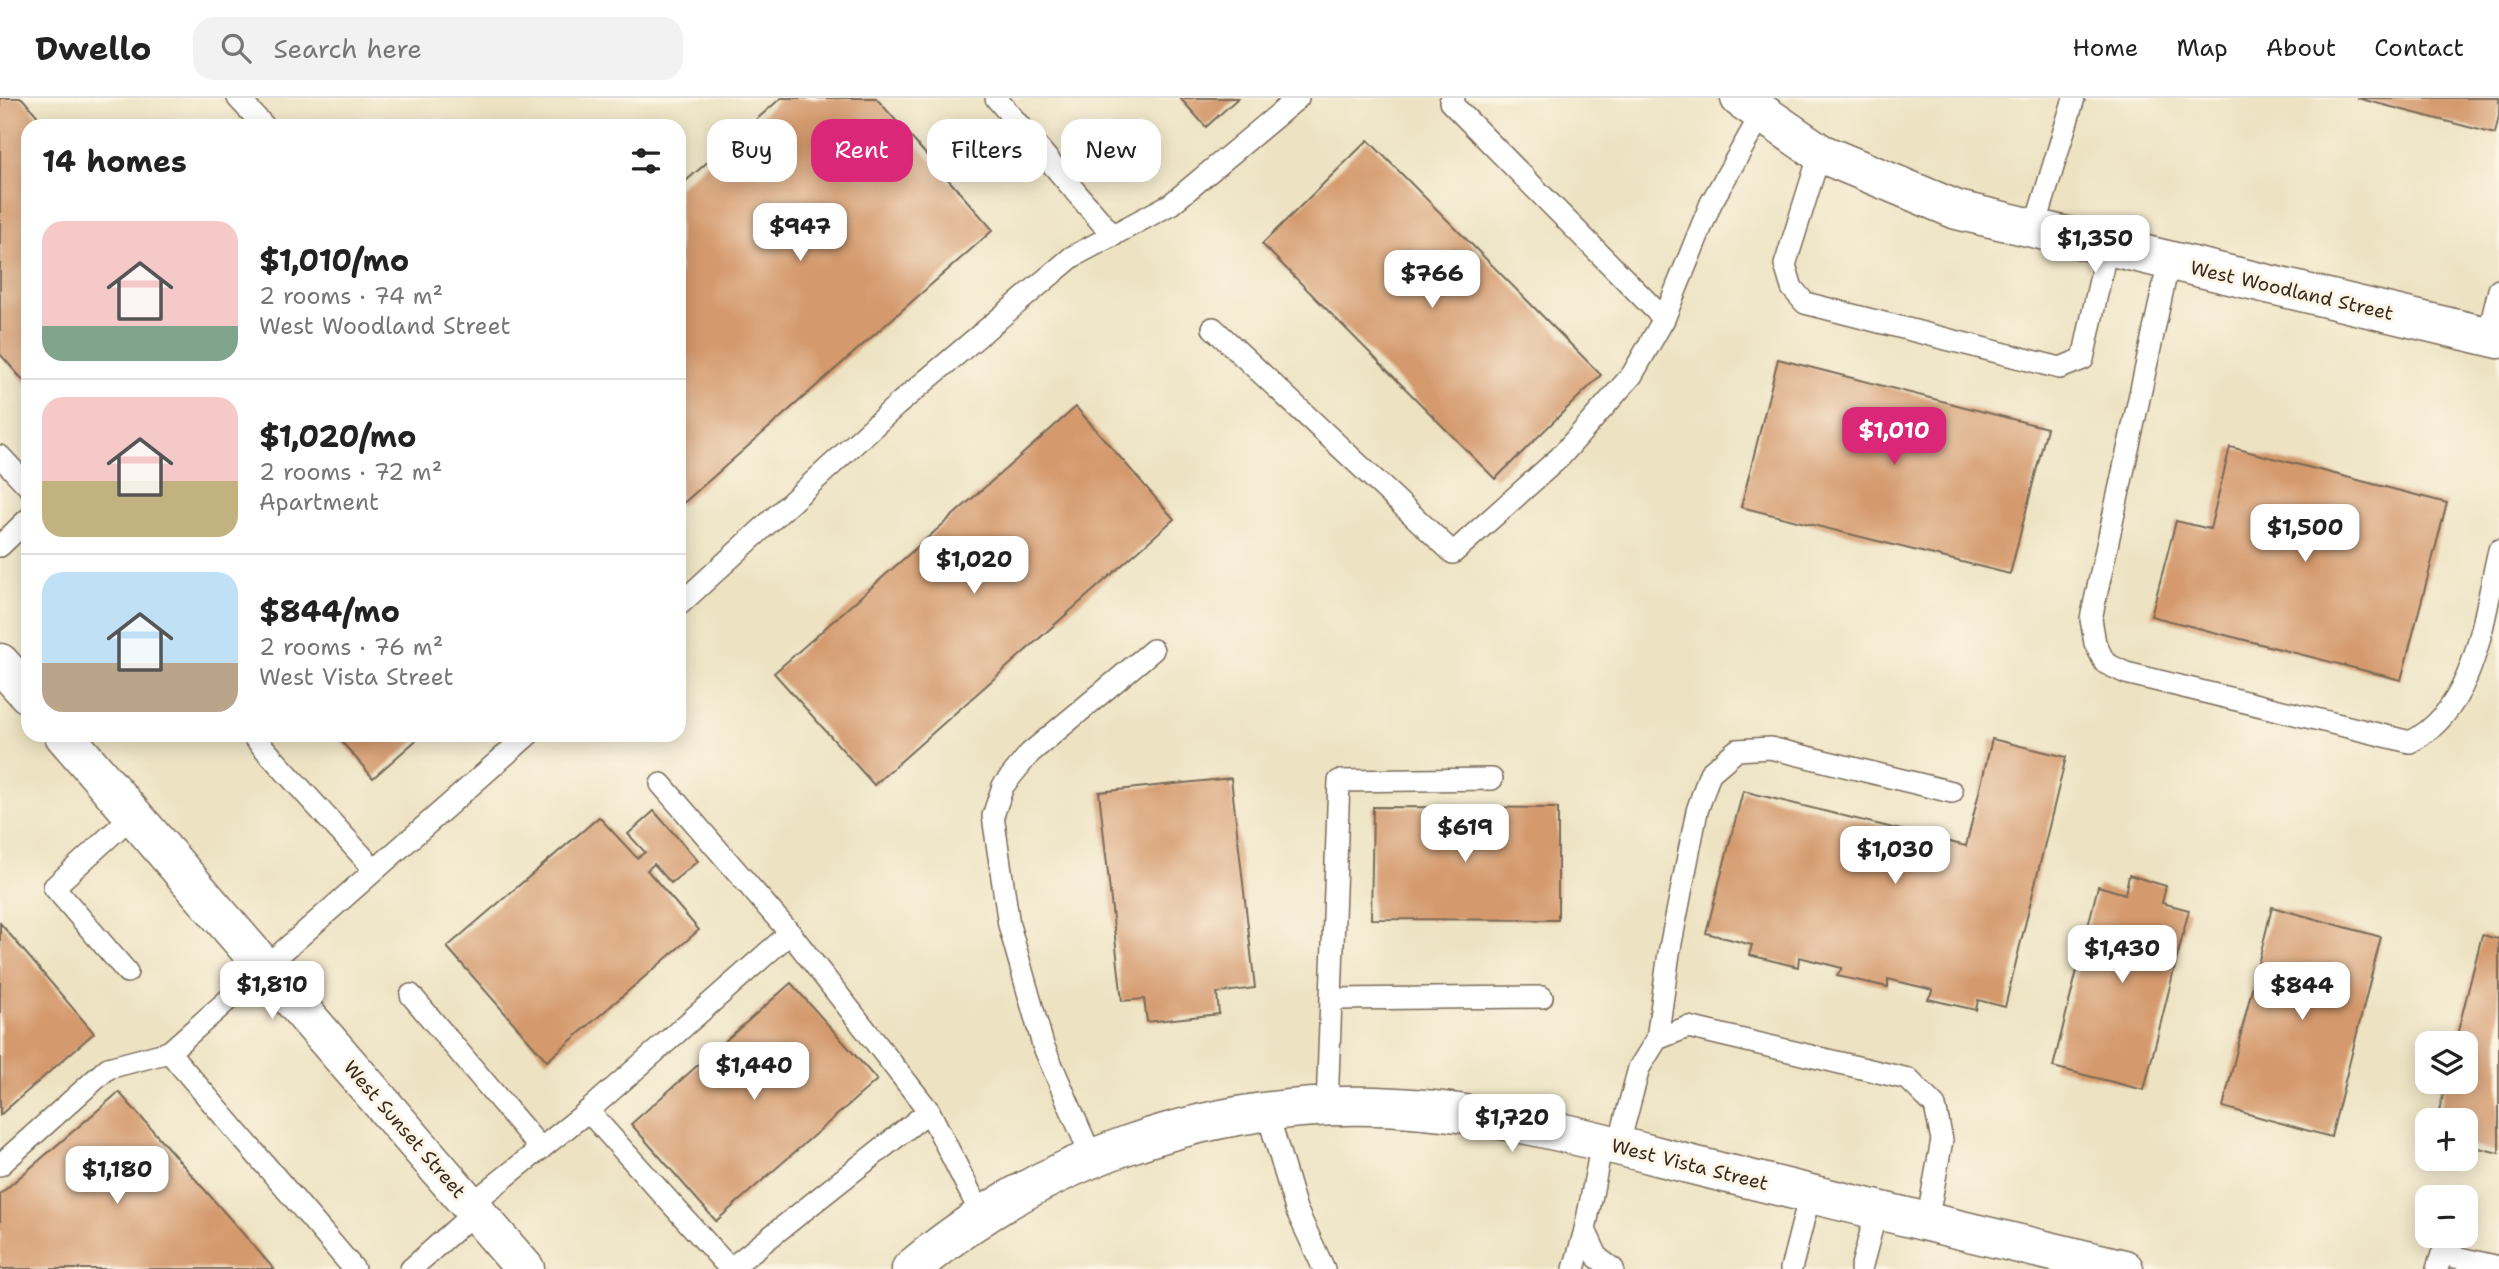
<!DOCTYPE html>
<meta charset="utf-8">
<style>
:root{--surface:#fff;--page:#f2f2f2;--text:#222;--muted:#767676;--line:#e0e0e0;--accent:#db2777}
body{margin:0;font-family:"Shantell Sans",sans-serif;background:var(--page);color:var(--text);height:100vh;display:flex;flex-direction:column;font-size:26px;white-space:nowrap}
*{box-sizing:border-box;margin:0}
p{font-size:23px;color:var(--muted)}
.icon{flex:none;width:38px;height:38px;fill:none;stroke:currentColor;stroke-width:2;stroke-linecap:round;stroke-linejoin:round}
.map{position:relative;flex:1;overflow:hidden}
.details{position:absolute;left:21px;top:21px;width:665px;height:623px;display:flex;flex-direction:column;background:var(--surface);border-radius:21px;box-shadow:0 4px 18px #0003}
.details>*{flex:none}
.guide{position:absolute;left:707px;top:21px;width:665px;height:63px;display:flex;gap:14px}
.tools{position:absolute;left:2415px;top:933px;display:grid;gap:14px}
.tools a{display:grid;place-items:center;width:63px;height:63px;border-radius:14px;background:var(--surface);box-shadow:0 4px 18px #0003;font-size:35px}
.price{position:absolute;translate:-50% -60px;padding:0 16px;border-radius:14px;background:#fff;color:#222;font-size:23px;line-height:46px;filter:drop-shadow(0 2px 4px #0008)}
.price::after{content:'';position:absolute;left:50%;top:42px;width:21px;height:16px;margin-left:-10px;background:inherit;clip-path:polygon(0 0,100% 0,50% 100%)}
.price.active{background:var(--accent);color:#fff}
ul{padding:0;list-style:none}
li{display:flex;align-items:center;gap:21px;height:175px;padding:0 21px}
li+li{border-top:2px solid var(--line)}
li span{display:grid;place-items:center;flex:none;width:196px;height:140px;border-radius:21px;color:#555}
li>.icon{margin-inline-start:auto}
span .icon{width:84px;height:84px;fill:#fffc;stroke-width:1}
li b{font-size:30px}
h2{display:flex;justify-content:space-between;align-items:center;height:84px;padding:0 21px;font-size:30px}
.chip{padding:0 24px;border-radius:21px;background:var(--surface);box-shadow:0 4px 18px #0003;font-size:24px;line-height:63px}
.chip.active{background:var(--accent);color:#fff}
header{display:flex;align-items:center;gap:42px;box-sizing:border-box;height:98px;padding:0 35px;background:var(--surface);border-bottom:2px solid var(--line)}
header strong{font-size:33px}
nav{display:flex;gap:38px;margin-inline-start:auto;font-size:24px}
.search{width:490px;height:63px;background:var(--page);display:flex;align-items:center;gap:18px;box-sizing:border-box;padding:0 24px;border-radius:21px;color:var(--muted);font-size:26px}
.map>svg:first-child{display:block}
.building{fill:#d4996c}
.lines{fill:none;stroke-linecap:round;stroke-linejoin:round}
.service-casing{stroke:#796b58;stroke-width:24}
.minor-casing{stroke:#796b58;stroke-width:41}
.service{stroke:#fff;stroke-width:21}
.minor{stroke:#fff;stroke-width:38}
.labels{text-anchor:middle;stroke-width:6;stroke-linejoin:round;paint-order:stroke}
.street-label{font-size:19px;fill:#3b2a1e;stroke:#fcf5e5}
</style>
<header>
<strong>Dwello</strong>
<div class="search"><svg class="icon" aria-label="search" viewBox="0 0 24 24"><circle cx="10" cy="10" r="6"/><path d="M15 15l6 6"/></svg>Search here</div>
<nav><a>Home</a><a>Map</a><a>About</a><a>Contact</a></nav>
</header>
<div class="map">
<svg width="2499" height="1171" viewBox="0 0 2499 1171">
<rect width="100%" height="100%" fill="#fcf5e5"/>
<filter id="ink" filterUnits="userSpaceOnUse"><feTurbulence type="fractalNoise" baseFrequency=".0143" numOctaves="2"/><feDisplacementMap in="SourceGraphic" scale="14" xChannelSelector="R" yChannelSelector="G"/><feConvolveMatrix kernelMatrix="1 2 1 2 8 2 1 2 1" color-interpolation-filters="sRGB"/></filter>
<filter id="wash" filterUnits="userSpaceOnUse"><feTurbulence type="fractalNoise" baseFrequency=".00686" numOctaves="4" result="noise"/><feDisplacementMap in="SourceGraphic" scale="28" xChannelSelector="R" yChannelSelector="G"/><feGaussianBlur stdDeviation="1.57" result="paint"/><feColorMatrix in="noise" values="0 0 0 0 0 0 0 0 0 0 0 0 0 0 0 0 0 1.4 0 .05"/><feComposite in="paint" operator="in"/></filter>
<g filter="url(#wash)">
<rect width="100%" height="100%" fill="#ede3c3"/>
<g id="blocks">
<!-- building -->
<g class="building">
<polygon points="0,0 22,0 46,28 28,28 28,288 0,256"/>
<polygon points="781,0 876,0 993,132 679,409 679,89"/>
<polygon points="1180,0 1238,0 1206,29"/>
<polygon points="2357,0 2499,0 2499,18 2495,36"/>
<polygon points="1368,42 1601,277 1495,381 1262,146"/>
<polygon points="1778,261 2047,330 2010,476 1741,409"/>
<polygon points="1076,309 1174,421 874,687 774,575"/>
<polygon points="2230,349 2447,405 2401,582 2151,518 2176,423 2210,431"/>
<polygon points="336,637 422,637 373,680"/>
<polygon points="1992,641 2066,659 2005,909 1978,902 1976,912 1928,901 1933,892 1888,881 1888,889 1837,878 1842,870 1799,859 1798,869 1749,857 1752,847 1706,835 1743,693 1966,748"/>
<polygon points="1231,680 1255,890 1217,895 1219,916 1147,924 1144,901 1122,903 1099,694"/>
<polygon points="1373,709 1558,710 1558,822 1371,821"/>
<polygon points="654,713 698,763 671,785 654,766 647,772 699,832 547,963 447,849 599,719 637,760 645,754 628,736"/>
<polygon points="2129,777 2166,788 2162,805 2189,812 2144,992 2053,969 2098,788 2125,796"/>
<polygon points="2272,809 2381,839 2331,1039 2223,1009"/>
<polygon points="0,825 94,935 0,1017"/>
<polygon points="2482,837 2499,841 2499,1055 2466,1047 2466,1022 2437,1022 2446,984 2466,984 2466,945 2455,945"/>
<polygon points="791,885 877,982 716,1123 631,1026"/>
<polygon points="119,994 274,1171 0,1171 0,1096"/>
</g>
</g>
</g>
<g filter="url(#ink)">
<use href="#blocks" fill-opacity="0" stroke="#796b58" stroke-width="2"/>
<g class="lines">
<defs>
<g id="service">
<polyline points="238,0 264,28"/>
<polyline points="996,0 1113,138"/>
<polyline points="1454,0 1450,4 1664,221"/>
<polyline points="1820,55 1785,167 1792,190 1805,205 2060,270 2083,261 2107,149"/>
<polyline points="2034,132 2074,0"/>
<path d="M 2169,163 L 2091,521 L 2095,545 L 2105,565 L 2126,575 L 2410,644 C 2477,611 2483,518 2499,452"/>
<polyline points="1213,230 1453,455 1560,359 1632,277 1664,221 1711,105 1761,17"/>
<polyline points="2488,238 2499,192"/>
<polyline points="0,358 28,388"/>
<polyline points="0,448 28,421"/>
<polyline points="679,507 897,307 1072,159 1171,106 1298,0"/>
<polyline points="252,637 374,771"/>
<polyline points="661,686 790,835 588,1013 730,1171 929,1013 982,1118"/>
<polyline points="790,835 929,1013"/>
<polyline points="127,874 54,789 133,717"/>
<polyline points="411,897 541,1051"/>
<polyline points="1332,901 1542,899"/>
<polyline points="1657,941 1669,855 1697,713 1710,675 1737,652 1770,650 1952,694"/>
<polyline points="1327,1009 1339,683 1492,681"/>
<polyline points="1267,1014 1296,1111 1324,1171"/>
<polyline points="1602,1045 1585,1132 1598,1160 1613,1171"/>
<polyline points="1618,1049 1639,970 1657,941 1688,929 1908,981 1935,1008 1942,1042 1927,1124"/>
<polyline points="1092,1060 1043,947 1009,827 993,718 1003,688 1030,655 1153,552"/>
<polyline points="0,1067 108,970 169,954"/>
<polyline points="470,1107 588,1013"/>
<polyline points="354,1171 169,954 528,637"/>
<polyline points="411,1171 476,1113"/>
<polyline points="1574,1171 1585,1132"/>
<polyline points="1791,1171 1810,1096"/>
<polyline points="1861,1171 1877,1111"/>
<polyline points="2437,1171 2442,1156 2499,1169"/>
</g>
<g id="minor">
<polyline points="1740,0 1820,55 1957,112 2499,241"/>
<polyline points="0,565 28,596"/>
<polyline points="64,637 525,1171"/>
<path d="M 911,1171 C 1039,1062 1207,1003 1376,1008 C 1496,1011 1617,1049 1733,1077 C 1863,1109 1993,1140 2124,1171"/>
</g>
</defs>
<!-- service casing -->
<use href="#service" class="service-casing"/>
<!-- minor casing -->
<use href="#minor" class="minor-casing"/>
<!-- service -->
<use href="#service" class="service"/>
<!-- minor -->
<use href="#minor" class="minor"/>
</g>
</g>
<g class="labels">
<!-- street labels -->
<g class="street-label">
<text transform="translate(2292 192) rotate(13)" y="7">West Woodland Street</text>
<text transform="translate(405 1031) rotate(49)" y="7">West Sunset Street</text>
<text transform="translate(1690 1066) rotate(14)" y="7">West Vista Street</text>
</g>
</g>
</svg>
<div class="tools">
<a><svg class="icon" aria-label="layers" viewBox="0 0 24 24"><path d="M12 4l9 5-9 5-9-5zM3 14l9 5 9-5"/></svg></a>
<a>+</a>
<a>−</a>
</div>
<b class="price" style="left:800px;top:165px">$947</b>
<b class="price" style="left:2095px;top:177px">$1,350</b>
<b class="price" style="left:1432px;top:212px">$766</b>
<b class="price active" style="left:1894px;top:369px">$1,010</b>
<b class="price" style="left:2305px;top:466px">$1,500</b>
<b class="price" style="left:974px;top:498px">$1,020</b>
<b class="price" style="left:1465px;top:766px">$619</b>
<b class="price" style="left:1895px;top:788px">$1,030</b>
<b class="price" style="left:2122px;top:887px">$1,430</b>
<b class="price" style="left:272px;top:923px">$1,810</b>
<b class="price" style="left:2302px;top:924px">$844</b>
<b class="price" style="left:754px;top:1004px">$1,440</b>
<b class="price" style="left:1512px;top:1056px">$1,720</b>
<b class="price" style="left:117px;top:1108px">$1,180</b>
<div class="guide">
<a class="chip">Buy</a>
<a class="chip active">Rent</a>
<a class="chip">Filters</a>
<a class="chip">New</a>
</div>
<section class="details">
<h2>14 homes<svg class="icon" aria-label="filters" viewBox="0 0 24 24"><path d="M4 7h16M4 17h16"/><circle cx="9" cy="7" r="2"/><circle cx="15" cy="17" r="2"/></svg></h2>
<ul>
<li><span style="background:linear-gradient(#f6c9c9 75%,#7fa58c 0)"><svg class="icon" aria-label="home" viewBox="0 0 24 24"><path d="M3 11l9-7 9 7M6 9v11h12V9"/></svg></span><div><b>$1,010/mo</b><p>2 rooms · 74 m²</p><p>West Woodland Street</p></div></li>
<li><span style="background:linear-gradient(#f6c9c9 60%,#c2b280 0)"><svg class="icon" aria-label="home" viewBox="0 0 24 24"><path d="M3 11l9-7 9 7M6 9v11h12V9"/></svg></span><div><b>$1,020/mo</b><p>2 rooms · 72 m²</p><p>Apartment</p></div></li>
<li><span style="background:linear-gradient(#bfe0f5 65%,#b9a48a 0)"><svg class="icon" aria-label="home" viewBox="0 0 24 24"><path d="M3 11l9-7 9 7M6 9v11h12V9"/></svg></span><div><b>$844/mo</b><p>2 rooms · 76 m²</p><p>West Vista Street</p></div></li>
</ul>
</section>
</div>
